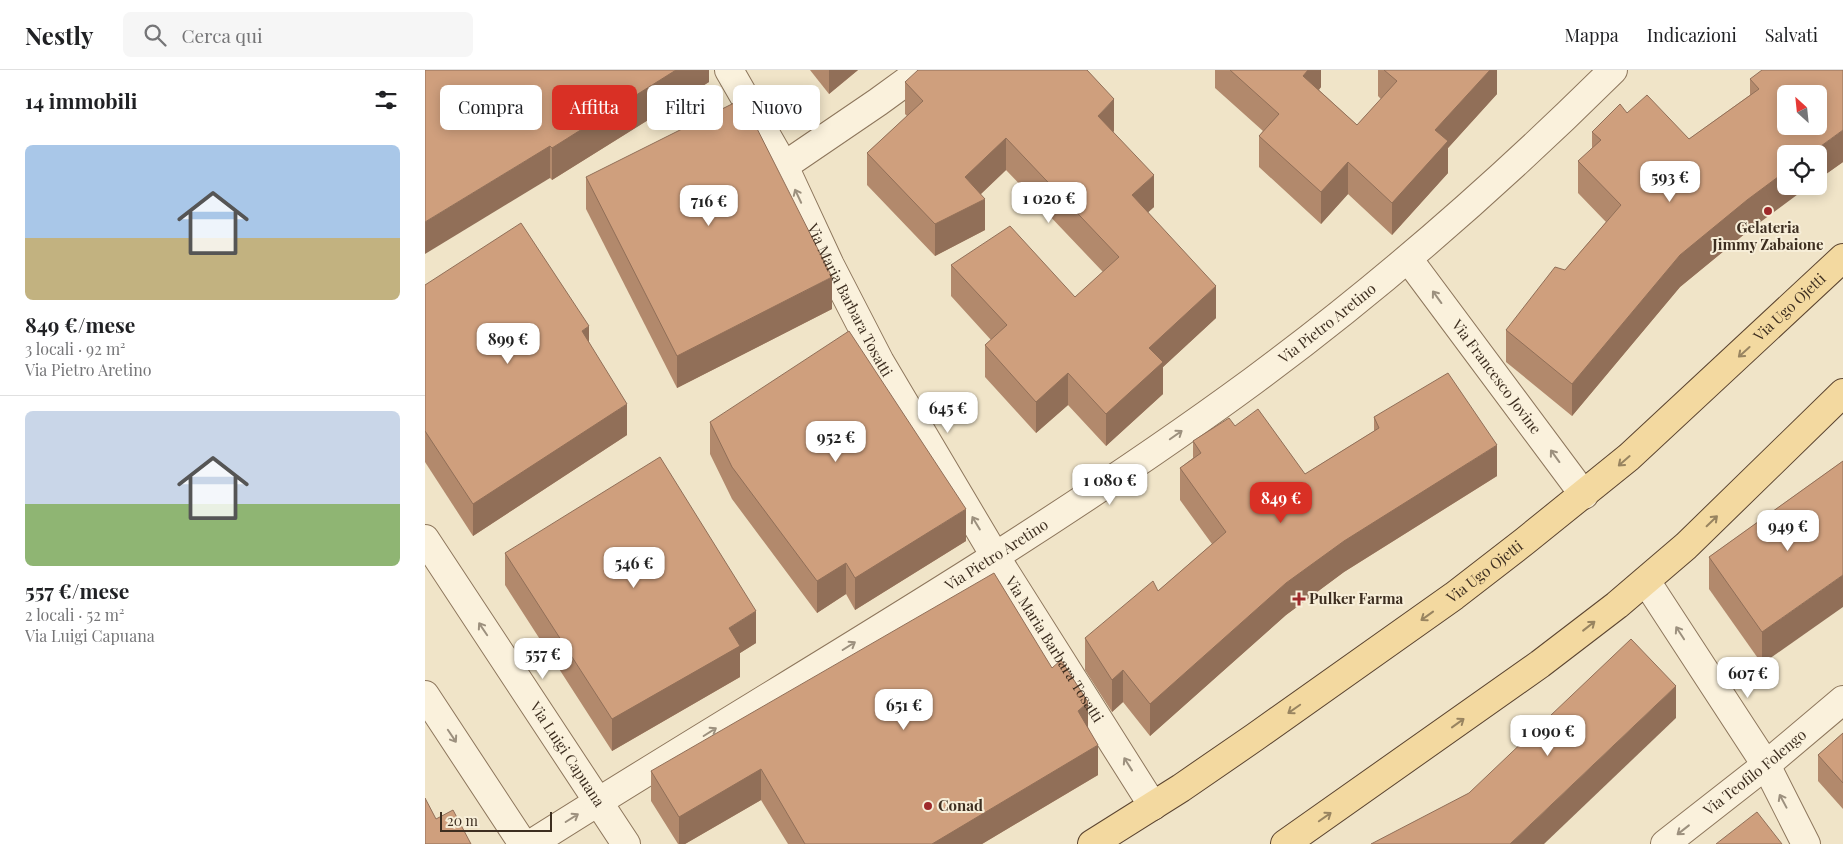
<!DOCTYPE html>
<html lang="it">
<meta charset="utf-8">
<style>
:root{--surface:#fff;--page:#f6f6f6;--text:#202124;--muted:#757577;--line:#e0e0e0;--accent:#d93025}
body{margin:0;font-family:"Playfair Display",serif;background:var(--page);color:var(--text);height:100vh;display:flex;flex-direction:column;font-size:19px;white-space:nowrap}
*{box-sizing:border-box;margin:0}
p{font-size:16px;color:var(--muted)}
.icon{flex:none;width:28px;height:28px;fill:none;stroke:currentColor;stroke-width:2;stroke-linecap:round;stroke-linejoin:round}
.map{position:relative;flex:1;overflow:hidden}
.details{display:flex;flex-direction:column;background:var(--surface);width:425px}
.details>*{flex:none}
.hud{position:absolute;left:15px;top:15px;width:475px;height:45px;display:flex;gap:10px}
.needle{width:32px;rotate:333deg}
.controls{position:absolute;left:1352px;top:15px;display:grid;gap:10px}
.controls a{display:grid;place-items:center;width:50px;height:50px;border-radius:8px;background:var(--surface);box-shadow:0 2px 12px #0003;font-size:25px}
.scale{position:absolute;left:15px;bottom:12px;width:112px;box-sizing:border-box;padding-left:5px;border:2px solid #3d2e20;border-top:0;font-size:14px;line-height:18px;white-space:nowrap;color:#3d2e20;-webkit-text-stroke:4px #f7eed8;paint-order:stroke}
.price{position:absolute;translate:-50% -42px;padding:0 11px;border-radius:10px;background:#fff;color:#222;font-size:16px;line-height:32px;filter:drop-shadow(0 1px 2px #0008)}
.price::after{content:'';position:absolute;left:50%;top:30px;width:15px;height:11px;margin-left:-8px;background:inherit;clip-path:polygon(0 0,100% 0,50% 100%)}
.price.active{background:var(--accent);color:#fff}
ul{padding:0;list-style:none}
li{display:grid;align-content:center;gap:10px;height:265px;padding:0 25px}
li+li{border-top:1px solid var(--line)}
li span{display:grid;place-items:center;height:155px;border-radius:8px;color:#555}
li>.icon{margin-inline-start:auto}
span .icon{width:90px;height:90px;fill:#fffc;stroke-width:1}
li b{font-size:21px}
h2{display:flex;justify-content:space-between;align-items:center;height:60px;padding:0 25px;font-size:21px}
.pill{padding:0 18px;border-radius:8px;background:var(--surface);box-shadow:0 2px 12px #0003;font-size:18px;line-height:45px}
.pill.active{background:var(--accent);color:#fff}
header{display:flex;align-items:center;gap:30px;box-sizing:border-box;height:70px;padding:0 25px;background:var(--surface);border-bottom:1px solid var(--line)}
header strong{font-size:24px}
nav{display:flex;gap:28px;margin-inline-start:auto;font-size:18px}
.search{width:350px;height:45px;background:var(--page);display:flex;align-items:center;gap:12px;box-sizing:border-box;padding:0 18px;border-radius:8px;color:var(--muted);font-size:19px}
main{display:flex;flex:1;min-height:0}
.map>svg:first-child{display:block}
.lines{fill:none;stroke-linecap:round;stroke-linejoin:round}
.minor-casing{stroke:#8d765c;stroke-width:30}
.tertiary-casing{stroke:#8d765c;stroke-width:30}
.primary-casing{stroke:#5b4430;stroke-width:30}
.minor{stroke:#faf1dc;stroke-width:28}
.tertiary{stroke:#faf1dc;stroke-width:28}
.primary{stroke:#f3d9a0;stroke-width:28}
.wall{fill:#b2896c}
.shaded-wall{fill:#916f58}
.building{fill:#cf9f7d;stroke:#916f58;fill-rule:evenodd}
.oneway{stroke:#9c907e}
.oneway2{stroke:#988460}
.poi-dot{fill:#9e2a2b;stroke:#f7eed8;stroke-width:2}
.labels{text-anchor:middle;stroke-width:4;stroke-linejoin:round;paint-order:stroke}
.poi-label{font-size:15px;font-weight:bold;fill:#3d2e20;stroke:#f7eed8;text-anchor:start}
.street-label{font-size:15px;fill:#3d2e20;stroke:#f7eed8}
</style>
<header>
<strong>Nestly</strong>
<div class="search"><svg class="icon" aria-label="search" viewBox="0 0 24 24"><circle cx="10" cy="10" r="6"/><path d="M15 15l6 6"/></svg>Cerca qui</div>
<nav><a>Mappa</a><a>Indicazioni</a><a>Salvati</a></nav>
</header>
<main>
<section class="details">
<h2>14 immobili<svg class="icon" aria-label="filters" viewBox="0 0 24 24"><path d="M4 7h16M4 17h16"/><circle cx="9" cy="7" r="2"/><circle cx="15" cy="17" r="2"/></svg></h2>
<ul>
<li><span style="background:linear-gradient(#a9c7e8 60%,#c2b280 0)"><svg class="icon" aria-label="home" viewBox="0 0 24 24"><path d="M3 11l9-7 9 7M6 9v11h12V9"/></svg></span><div><b>849 €/mese</b><p>3 locali · 92 m²</p><p>Via Pietro Aretino</p></div></li>
<li><span style="background:linear-gradient(#c9d6e8 60%,#8fb573 0)"><svg class="icon" aria-label="home" viewBox="0 0 24 24"><path d="M3 11l9-7 9 7M6 9v11h12V9"/></svg></span><div><b>557 €/mese</b><p>2 locali · 52 m²</p><p>Via Luigi Capuana</p></div></li>
</ul>
</section>
<div class="map">
<svg width="1418" height="774" viewBox="0 0 1418 774">
<rect width="100%" height="100%" fill="#f0e4c8"/>
<g class="lines">
<defs>
<g id="minor">
<path id="s1" d="M 304,0 L 359,96 L 405,195 L 455,292 L 570,486 L 728,736"/>
<polyline points="359,96 453,32 497,0"/>
<path id="s2" d="M 984,190 L 1159,425"/>
<polyline points="1221,511 1341,695 1381,774"/>
<path id="s3" d="M 106,774 C 347,621 598,480 828,311 C 958,215 1074,113 1188,0"/>
<path id="s4" d="M 1240,774 L 1341,695 L 1418,630"/>
</g>
<g id="tertiary">
<path id="s5" d="M 0,469 L 201,774"/>
<polyline points="0,625 98,774"/>
</g>
<g id="primary">
<path id="s6" d="M 667,774 L 756,718 L 830,667 L 1029,526 L 1100,471 L 1204,387 L 1418,188"/>
<polyline points="860,774 1115,594 1192,535 1261,476 1418,323"/>
</g>
</defs>
<!-- minor casing -->
<use href="#minor" class="minor-casing"/>
<!-- tertiary casing -->
<use href="#tertiary" class="tertiary-casing"/>
<!-- primary casing -->
<use href="#primary" class="primary-casing"/>
<!-- minor -->
<use href="#minor" class="minor"/>
<!-- tertiary -->
<use href="#tertiary" class="tertiary"/>
<!-- primary -->
<use href="#primary" class="primary"/>
</g>
<!-- wall -->
<g class="wall">
<polygon points="0,0 284,0 284,12 127,110 125,108"/>
<polygon points="385,0 433,0 404,24"/>
<polygon points="790,0 896,0 896,17 894,20 932,55 956,29 953,26 953,0 1072,0 1072,24 1023,78 1023,103 967,165 923,124 896,154 834,97 834,66 838,61 790,18"/>
<polygon points="1325,9 1418,92 1394,109 1394,84 1322,162 1255,217 1147,346 1081,292 1081,260 1140,200 1181,152 1153,123 1153,91 1167,79 1167,62 1202,43 1264,69 1325,25"/>
<polygon points="480,12 689,61 688,62 729,137 723,142 791,248 738,297 738,324 681,376 643,335 611,363 560,307 560,275 566,270 526,226 526,195 650,227 678,202 581,100 556,124 560,160 510,186 442,115 442,83 482,46 480,44"/>
<polygon points="161,107 407,239 252,318 161,139"/>
<polygon points="0,215 164,272 202,365 48,466 0,392"/>
<polygon points="949,347 1072,406 919,502 861,545 725,666 698,632 687,642 660,600 660,568 733,521 787,474 755,430 755,398 768,388 768,371 810,356 880,404 949,361"/>
<polygon points="285,352 541,471 430,540 421,524 392,543 307,429 285,384"/>
<polygon points="1418,391 1337,594 1284,519 1284,487"/>
<polygon points="80,483 331,573 315,583 315,607 187,681 80,515"/>
<polygon points="663,657 673,705 557,774 363,774 336,730 260,774 253,774 226,731 226,701"/>
<polygon points="1418,663 1418,739 1393,711 1393,685"/>
</g>
<!-- shaded-wall -->
<g class="shaded-wall">
<polygon points="251,0 284,0 284,12 127,110 127,78"/>
<polygon points="404,0 433,0 404,24"/>
<polygon points="883,0 896,0 896,17 878,38 878,6"/>
<polygon points="1065,0 1072,0 1072,24 1023,78 1023,103 967,165 967,133 1010,60"/>
<polygon points="689,29 689,61 673,77 673,46"/>
<polygon points="1418,60 1418,92 1394,109 1394,84 1385,84"/>
<polygon points="581,68 581,100 540,139 540,107"/>
<polygon points="125,76 125,108 0,184 0,152"/>
<polygon points="923,92 923,124 896,154 896,122"/>
<polygon points="1361,101 1361,116 1384,116 1322,162 1255,217 1147,346 1147,314 1255,185 1322,130"/>
<polygon points="729,105 729,137 707,157 707,125"/>
<polygon points="560,129 560,160 510,186 510,154"/>
<polygon points="407,207 407,239 252,318 252,286"/>
<polygon points="791,216 791,248 738,297 738,324 681,376 681,344 724,278"/>
<polygon points="164,256 164,288 157,261"/>
<polygon points="643,303 643,335 611,363 611,332"/>
<polygon points="202,334 202,365 48,466 48,434"/>
<polygon points="1072,375 1072,406 919,502 861,545 725,666 725,634 861,513 919,471"/>
<polygon points="541,439 541,471 430,540 430,508"/>
<polygon points="421,493 421,524 392,543 392,511"/>
<polygon points="1418,505 1418,537 1337,594 1337,562"/>
<polygon points="331,541 331,573 315,583 315,607 187,681 187,649 304,558"/>
<polygon points="698,600 698,632 687,642 687,610"/>
<polygon points="1251,616 1251,648 1119,774 1085,774"/>
<polygon points="663,632 663,662 653,641"/>
<polygon points="673,675 673,705 557,774 507,774"/>
<polygon points="336,699 336,730 260,774 254,774 254,747"/>
</g>
<!-- building -->
<g class="building">
<polygon points="0,0 251,0 127,78 125,76 0,152"/>
<polygon points="493,0 662,0 689,29 673,46 729,105 707,125 791,216 724,278 738,292 681,344 643,303 611,332 560,275 582,255 526,195 585,156 650,227 694,187 581,68 540,107 560,129 510,154 442,83 498,31 480,12"/>
<polygon points="805,0 883,0 878,6 932,55 972,11 959,0 1065,0 1010,60 1023,71 967,133 923,92 896,122 834,66 854,44"/>
<path d="M 1337,0 L 1418,0 L 1418,60 L 1385,84 L 1361,84 L 1361,101 L 1322,130 L 1255,185 L 1147,314 L 1081,260 L 1130,197 L 1140,200 L 1196,135 L 1153,91 L 1176,70 L 1167,62 L 1195,34 L 1202,43 L 1222,25 L 1264,69 L 1334,19 L 1325,9 ZM 1361,24 L 1394,24 L 1394,56 L 1361,56 Z"/>
<polygon points="317,29 407,207 252,286 161,107"/>
<polygon points="96,153 164,256 157,261 202,334 48,434 0,361 0,215"/>
<polygon points="424,261 541,439 430,508 421,493 392,511 307,397 285,352"/>
<polygon points="1023,303 1072,375 919,471 861,513 725,634 698,600 687,610 660,568 728,511 733,521 801,462 755,398 776,383 768,371 804,348 810,356 833,339 880,404 954,358 949,347"/>
<polygon points="235,387 331,541 304,558 315,576 187,649 80,483"/>
<polygon points="1418,391 1418,505 1337,562 1284,487"/>
<polygon points="569,503 627,598 636,590 663,632 653,641 673,675 507,774 380,774 336,699 254,747 226,701"/>
<polygon points="1206,569 1251,616 1085,774 946,774 1044,723"/>
<polygon points="1418,663 1418,713 1393,685"/>
<polygon points="0,728 11,749 28,740 46,774 0,774"/>
<polygon points="1332,742 1357,774 1291,774"/>
</g>
<!-- one-way arrows -->
<defs><path id="oneway-shaft" d="M-6 0H5M1.5-3L5.5 0L1.5 3" fill="none" stroke-width="1.6" stroke-linecap="round" stroke-linejoin="round" transform="scale(1.25)"/></defs>
<g class="oneway">
<use href="#oneway-shaft" transform="translate(373 126) rotate(-115)"/>
<use href="#oneway-shaft" transform="translate(1012 227) rotate(-126)"/>
<use href="#oneway-shaft" transform="translate(751 365) rotate(-35)"/>
<use href="#oneway-shaft" transform="translate(1130 386) rotate(-126)"/>
<use href="#oneway-shaft" transform="translate(551 453) rotate(-121)"/>
<use href="#oneway-shaft" transform="translate(58 559) rotate(-124)"/>
<use href="#oneway-shaft" transform="translate(1255 563) rotate(-123)"/>
<use href="#oneway-shaft" transform="translate(424 576) rotate(-32)"/>
<use href="#oneway-shaft" transform="translate(285 662) rotate(-32)"/>
<use href="#oneway-shaft" transform="translate(27 666) rotate(56)"/>
<use href="#oneway-shaft" transform="translate(703 694) rotate(-122)"/>
<use href="#oneway-shaft" transform="translate(1358 731) rotate(-118)"/>
<use href="#oneway-shaft" transform="translate(147 748) rotate(-32)"/>
<use href="#oneway-shaft" transform="translate(1258 760) rotate(142)"/>
</g>
<g class="oneway2">
<use href="#oneway-shaft" transform="translate(1319 282) rotate(138)"/>
<use href="#oneway-shaft" transform="translate(1199 391) rotate(139)"/>
<use href="#oneway-shaft" transform="translate(1287 451) rotate(-44)"/>
<use href="#oneway-shaft" transform="translate(1002 546) rotate(144)"/>
<use href="#oneway-shaft" transform="translate(1164 556) rotate(-38)"/>
<use href="#oneway-shaft" transform="translate(869 639) rotate(145)"/>
<use href="#oneway-shaft" transform="translate(1033 653) rotate(-36)"/>
<use href="#oneway-shaft" transform="translate(900 747) rotate(-35)"/>
</g>
<!-- markers -->
<g class="poi-dot">
<circle cx="1343" cy="141" r="5"/>
<path d="M871.5 521.5h5v5h5v5h-5v5h-5v-5h-5v-5h5z"/>
<circle cx="503" cy="736" r="5"/>
</g>
<g class="labels">
<!-- poi labels -->
<g class="poi-label">
<text x="1343" y="163" text-anchor="middle">Gelateria<tspan x="1343" dy="17">Jimmy Zabaione</tspan></text>
<text x="884" y="534">Pulker Farma</text>
<text x="513" y="741">Conad</text>
</g>
<!-- street labels -->
<g class="street-label">
<text dy="5" stroke="none"><textPath href="#s1" startOffset="260">Via Maria Barbara Tosatti</textPath></text>
<text dy="5" stroke="none"><textPath href="#s6" startOffset="882">Via Ugo Ojetti</textPath></text>
<text dy="5" stroke="none"><textPath href="#s3" startOffset="952">Via Pietro Aretino</textPath></text>
<text dy="5" stroke="none"><textPath href="#s2" startOffset="146">Via Francesco Jovine</textPath></text>
<text dy="5" stroke="none"><textPath href="#s3" startOffset="548">Via Pietro Aretino</textPath></text>
<text dy="5" stroke="none"><textPath href="#s6" startOffset="478">Via Ugo Ojetti</textPath></text>
<text dy="5" stroke="none"><textPath href="#s1" startOffset="665">Via Maria Barbara Tosatti</textPath></text>
<text dy="5" stroke="none"><textPath href="#s5" startOffset="258">Via Luigi Capuana</textPath></text>
<text dy="5" stroke="none"><textPath href="#s4" startOffset="115">Via Teofilo Folengo</textPath></text>
</g>
</g>
</svg>
<div class="controls">
<a><svg class="needle" viewBox="-14 -14 28 28"><path d="M0-13l5 13h-10z" fill="#e53935"/><path d="M0 13l5-13h-10z" fill="#757577"/></svg></a>
<a><svg class="icon" aria-label="locate" viewBox="0 0 24 24"><circle cx="12" cy="12" r="6"/><path d="M12 2v4M12 18v4M2 12h4M18 12h4"/></svg></a>
</div>
<div class="scale">20 m</div>
<b class="price" style="left:1245px;top:133px">593 €</b>
<b class="price" style="left:624px;top:154px">1 020 €</b>
<b class="price" style="left:284px;top:157px">716 €</b>
<b class="price" style="left:83px;top:295px">899 €</b>
<b class="price" style="left:523px;top:364px">645 €</b>
<b class="price" style="left:411px;top:393px">952 €</b>
<b class="price" style="left:685px;top:436px">1 080 €</b>
<b class="price active" style="left:856px;top:454px">849 €</b>
<b class="price" style="left:1363px;top:482px">949 €</b>
<b class="price" style="left:209px;top:519px">546 €</b>
<b class="price" style="left:118px;top:610px">557 €</b>
<b class="price" style="left:1323px;top:629px">607 €</b>
<b class="price" style="left:479px;top:661px">651 €</b>
<b class="price" style="left:1123px;top:687px">1 090 €</b>
<div class="hud">
<a class="pill">Compra</a>
<a class="pill active">Affitta</a>
<a class="pill">Filtri</a>
<a class="pill">Nuovo</a>
</div>
</div>
</main>
